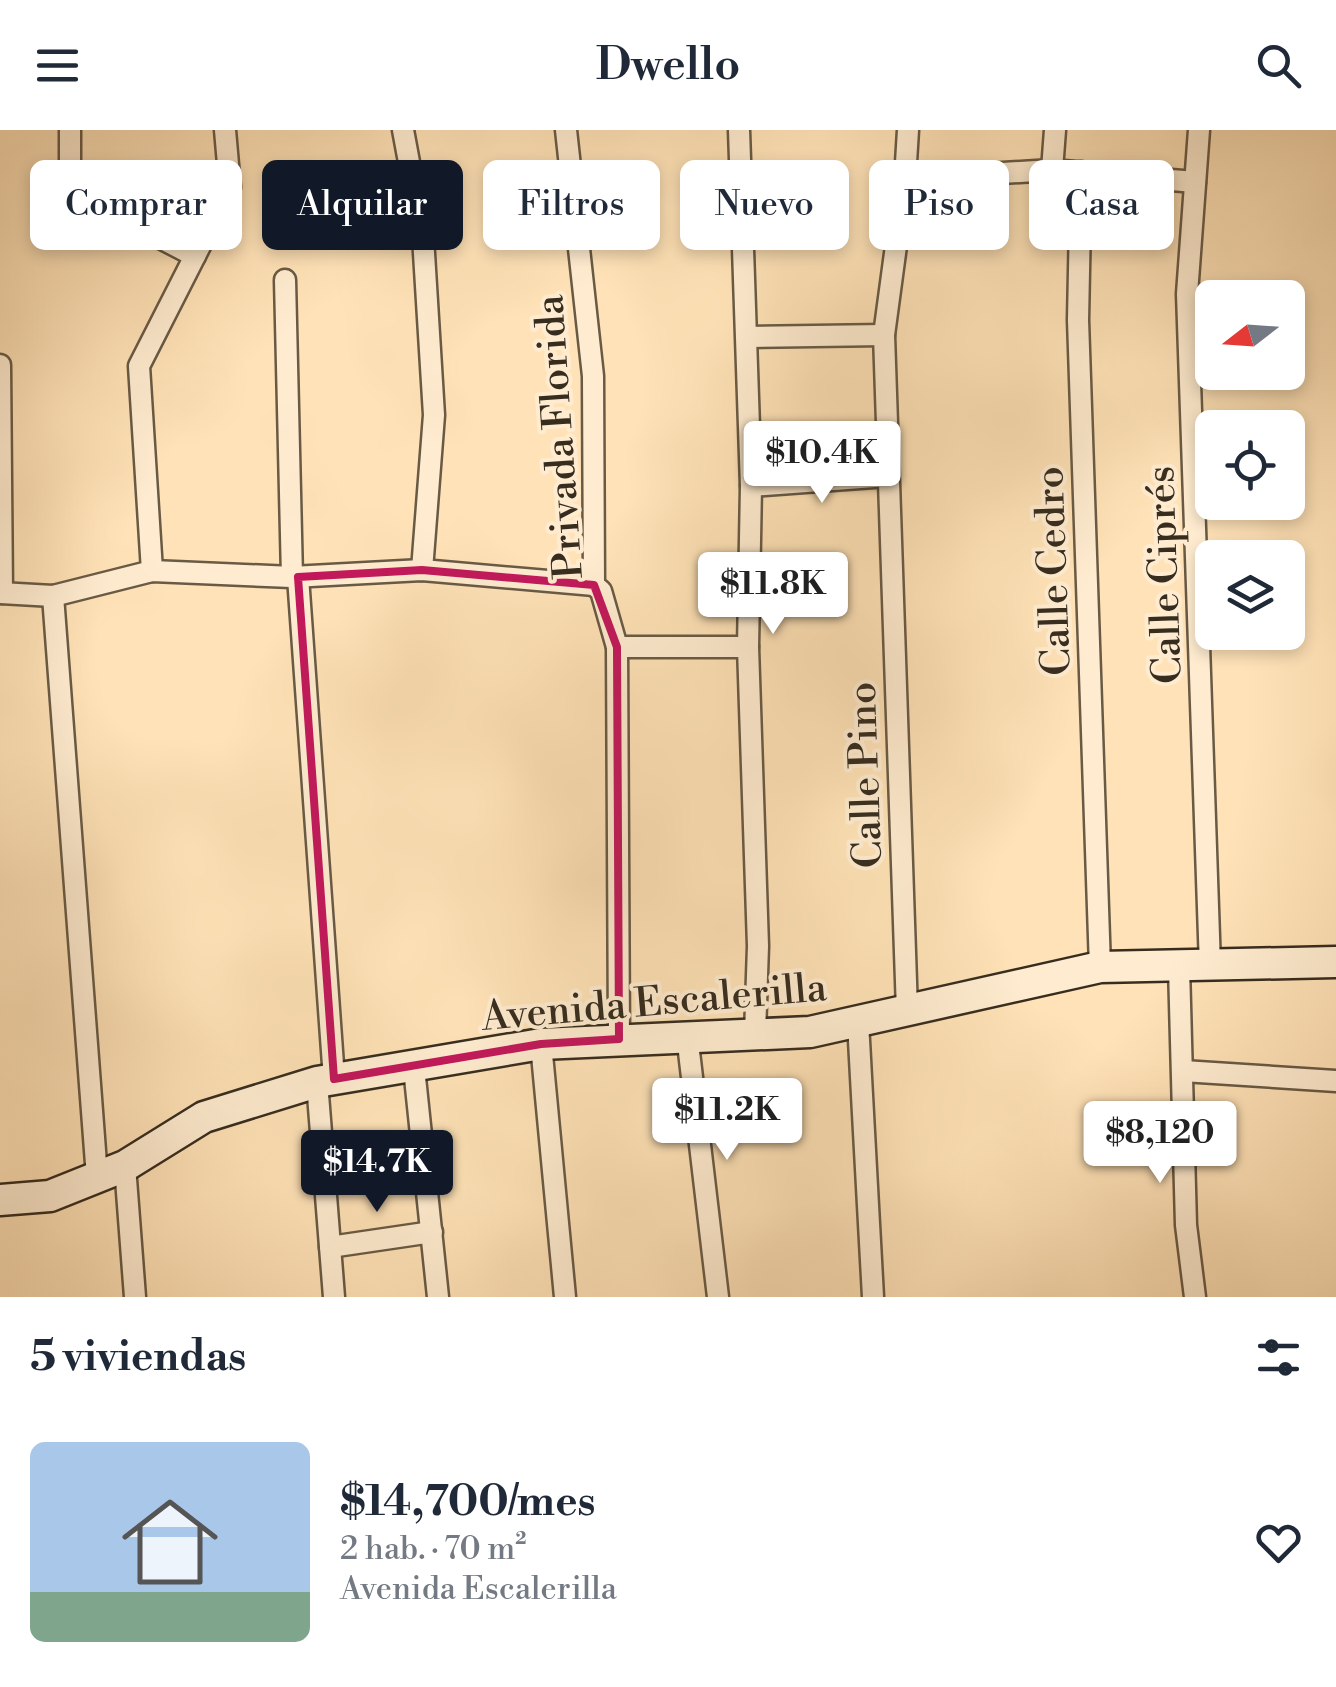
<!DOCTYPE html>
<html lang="es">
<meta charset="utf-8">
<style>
:root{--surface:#fff;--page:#f6f6f7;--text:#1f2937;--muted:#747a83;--line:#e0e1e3;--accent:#111827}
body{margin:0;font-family:"Libre Bodoni",serif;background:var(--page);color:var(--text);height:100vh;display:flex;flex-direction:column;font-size:38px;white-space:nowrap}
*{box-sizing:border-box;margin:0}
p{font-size:32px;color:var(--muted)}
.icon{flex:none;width:55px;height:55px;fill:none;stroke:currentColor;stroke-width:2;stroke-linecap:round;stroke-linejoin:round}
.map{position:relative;height:1167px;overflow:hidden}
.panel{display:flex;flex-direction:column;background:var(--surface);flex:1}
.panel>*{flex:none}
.banner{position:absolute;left:30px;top:30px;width:1278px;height:90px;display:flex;gap:20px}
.needle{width:65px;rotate:253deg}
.fabs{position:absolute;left:1195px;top:150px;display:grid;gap:20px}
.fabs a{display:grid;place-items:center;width:110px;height:110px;border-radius:15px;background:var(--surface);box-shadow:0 5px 15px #0003;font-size:50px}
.price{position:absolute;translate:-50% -85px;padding:0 22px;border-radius:10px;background:#fff;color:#222;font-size:32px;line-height:65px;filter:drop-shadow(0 2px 5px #0008)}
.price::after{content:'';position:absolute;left:50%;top:60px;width:30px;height:22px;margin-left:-15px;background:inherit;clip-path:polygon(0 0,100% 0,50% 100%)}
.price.on{background:var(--accent);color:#fff}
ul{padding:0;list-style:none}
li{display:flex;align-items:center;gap:30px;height:250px;padding:0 30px}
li+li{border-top:2px solid var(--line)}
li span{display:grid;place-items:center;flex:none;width:280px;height:200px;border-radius:15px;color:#555}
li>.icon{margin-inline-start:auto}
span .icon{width:120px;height:120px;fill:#fffc;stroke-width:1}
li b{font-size:42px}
h2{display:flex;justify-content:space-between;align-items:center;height:120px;padding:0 30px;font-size:42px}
.chip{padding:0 35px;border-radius:15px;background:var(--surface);box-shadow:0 5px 15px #0003;font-size:35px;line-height:90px}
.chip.on{background:var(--accent);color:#fff}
header{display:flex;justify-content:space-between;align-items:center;height:130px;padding:0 30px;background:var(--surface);font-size:45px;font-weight:600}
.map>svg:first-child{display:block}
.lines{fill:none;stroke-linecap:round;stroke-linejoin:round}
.street-casing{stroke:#695a45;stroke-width:25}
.secondary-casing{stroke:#372d1f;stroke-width:35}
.street{stroke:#ffecd0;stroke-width:20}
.secondary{stroke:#ffecd0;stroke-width:30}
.marked{fill:none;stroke:#c2185b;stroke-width:8;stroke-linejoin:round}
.labels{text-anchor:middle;stroke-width:8;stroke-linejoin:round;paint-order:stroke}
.street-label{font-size:40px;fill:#372d1f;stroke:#ffecd0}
</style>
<header><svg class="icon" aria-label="menu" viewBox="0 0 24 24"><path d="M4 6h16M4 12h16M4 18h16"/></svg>Dwello<svg class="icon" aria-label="search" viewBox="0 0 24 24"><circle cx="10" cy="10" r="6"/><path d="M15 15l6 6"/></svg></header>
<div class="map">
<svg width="1336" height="1167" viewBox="0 0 1336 1167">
<rect width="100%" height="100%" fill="#ffe2b7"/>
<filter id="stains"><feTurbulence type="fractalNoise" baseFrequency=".002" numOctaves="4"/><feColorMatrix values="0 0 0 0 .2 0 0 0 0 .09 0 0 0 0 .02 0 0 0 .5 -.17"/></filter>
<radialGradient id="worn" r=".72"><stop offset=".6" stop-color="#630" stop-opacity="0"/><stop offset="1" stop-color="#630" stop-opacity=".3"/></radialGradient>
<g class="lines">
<defs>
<g id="street">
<polyline points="70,0 70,32 83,68 195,126"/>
<polyline points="403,0 423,107 434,285 422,440"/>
<polyline points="566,0 593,246 594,455 601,461 617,517 619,909"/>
<polyline points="739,0 751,356 748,517 758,816 755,904"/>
<polyline points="1199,0 1187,164 1210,836"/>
<polyline points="1052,40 1055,0"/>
<polyline points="1081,42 1078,190 1100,837"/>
<polyline points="905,49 1052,40 1195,52"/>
<polyline points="285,150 292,447"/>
<polyline points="747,207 884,205"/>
<polyline points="0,235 2,463"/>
<polyline points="751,356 888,346"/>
<polyline points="152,441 139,236 230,57 225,0"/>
<polyline points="298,447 334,949"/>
<polyline points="0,463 53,466 152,441 292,447 422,440 594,455"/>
<polyline points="53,466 97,1047"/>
<polyline points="617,517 748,517"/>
<polyline points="1179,837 1186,1095 1195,1167"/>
<polyline points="907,881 884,205 905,49 908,0"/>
<polyline points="858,892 873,1167"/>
<polyline points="687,905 718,1167"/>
<polyline points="541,914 565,1167"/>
<polyline points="414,938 438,1167"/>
<polyline points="1183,941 1336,951"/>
<polyline points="317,952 334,1167"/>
<polyline points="125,1036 135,1167"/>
<polyline points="330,1117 432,1102"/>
</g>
<polyline id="secondary" points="0,1070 50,1066 125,1036 204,987 317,952 541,914 810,902 1100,837 1336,832"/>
</defs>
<!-- street casing -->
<use href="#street" class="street-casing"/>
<!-- secondary casing -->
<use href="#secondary" class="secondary-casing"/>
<!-- street -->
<use href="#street" class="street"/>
<!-- secondary -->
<use href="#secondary" class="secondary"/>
</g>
<!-- marked area -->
<path class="marked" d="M 422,440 L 594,455 L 617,517 L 619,909 L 541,914 L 334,949 L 298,447 Z"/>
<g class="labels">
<!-- street labels -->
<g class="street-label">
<text transform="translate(558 307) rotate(-94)" y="14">Privada Florida</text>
<text transform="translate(1052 441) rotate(-92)" y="14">Calle Cedro</text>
<text transform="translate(1163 445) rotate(-92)" y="14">Calle Ciprés</text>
<text transform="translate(864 645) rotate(-92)" y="14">Calle Pino</text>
<text transform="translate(654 871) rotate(-5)" y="14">Avenida Escalerilla</text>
</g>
</g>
<rect width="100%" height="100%" filter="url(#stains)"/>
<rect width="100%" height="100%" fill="url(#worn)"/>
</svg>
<div class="fabs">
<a><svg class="needle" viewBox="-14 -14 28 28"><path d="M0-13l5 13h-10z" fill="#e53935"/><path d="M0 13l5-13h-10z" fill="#747a83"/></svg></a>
<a><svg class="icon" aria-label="locate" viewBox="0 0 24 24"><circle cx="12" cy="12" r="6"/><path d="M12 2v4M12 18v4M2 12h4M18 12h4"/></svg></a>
<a><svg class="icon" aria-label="layers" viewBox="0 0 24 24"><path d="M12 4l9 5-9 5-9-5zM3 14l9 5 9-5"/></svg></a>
</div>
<b class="price" style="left:822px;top:376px">$10.4K</b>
<b class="price" style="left:773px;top:507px">$11.8K</b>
<b class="price" style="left:727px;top:1033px">$11.2K</b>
<b class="price" style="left:1160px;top:1056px">$8,120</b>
<b class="price on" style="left:377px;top:1085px">$14.7K</b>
<div class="banner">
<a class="chip">Comprar</a>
<a class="chip on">Alquilar</a>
<a class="chip">Filtros</a>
<a class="chip">Nuevo</a>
<a class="chip">Piso</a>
<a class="chip">Casa</a>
</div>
</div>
<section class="panel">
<h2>5 viviendas<svg class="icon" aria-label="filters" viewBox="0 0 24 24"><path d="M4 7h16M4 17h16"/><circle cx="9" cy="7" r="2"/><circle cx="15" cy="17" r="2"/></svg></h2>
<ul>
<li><span style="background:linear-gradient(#a9c7e8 75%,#7fa58c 0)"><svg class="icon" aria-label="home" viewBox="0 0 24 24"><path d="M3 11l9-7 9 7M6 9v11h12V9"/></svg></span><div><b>$14,700/mes</b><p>2 hab. · 70 m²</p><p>Avenida Escalerilla</p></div><svg class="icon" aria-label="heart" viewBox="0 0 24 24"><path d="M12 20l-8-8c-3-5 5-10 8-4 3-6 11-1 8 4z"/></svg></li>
</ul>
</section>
